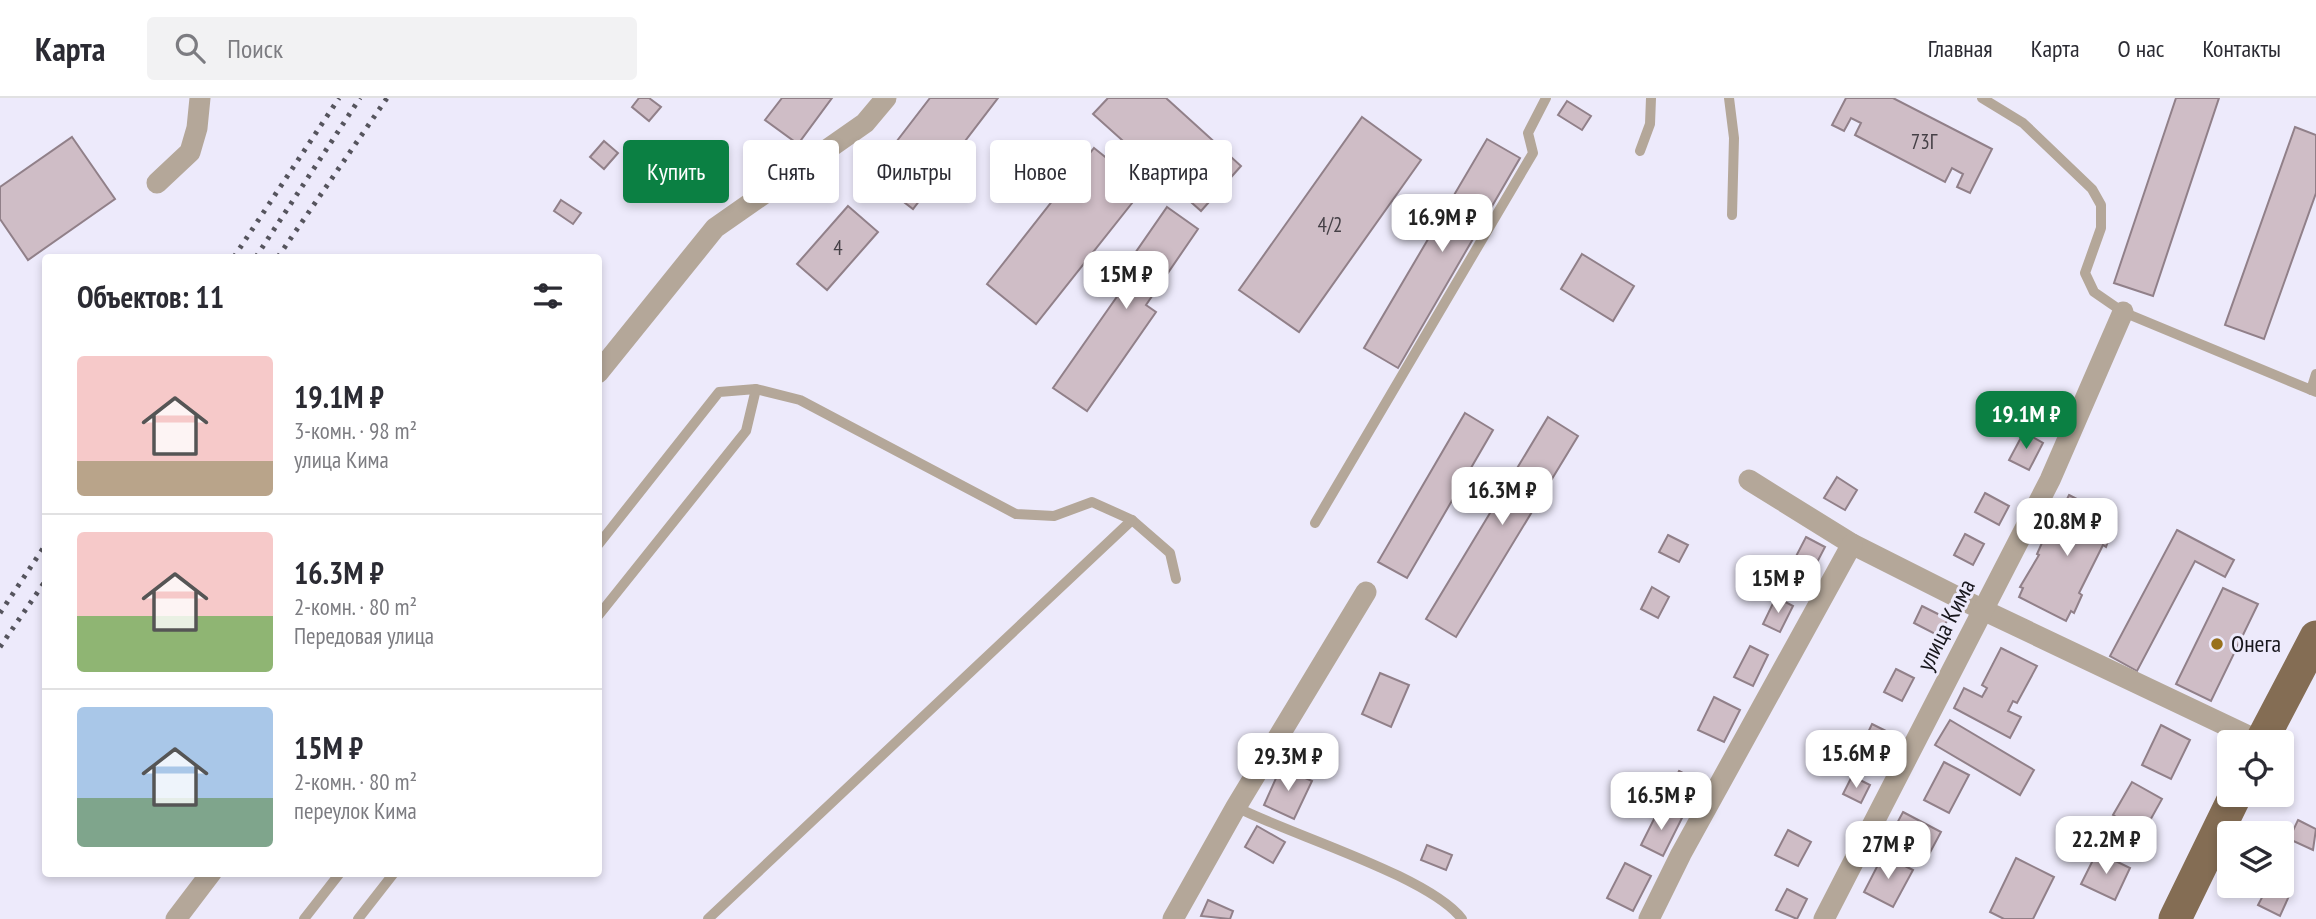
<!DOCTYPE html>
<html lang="ru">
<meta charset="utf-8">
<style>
:root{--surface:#fff;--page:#f2f2f3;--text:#2b2b33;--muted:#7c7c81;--line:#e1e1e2;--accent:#0b8043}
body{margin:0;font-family:"PT Sans Narrow",sans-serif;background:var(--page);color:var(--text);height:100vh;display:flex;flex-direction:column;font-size:26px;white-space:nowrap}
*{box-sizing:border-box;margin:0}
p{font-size:23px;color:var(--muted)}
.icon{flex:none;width:38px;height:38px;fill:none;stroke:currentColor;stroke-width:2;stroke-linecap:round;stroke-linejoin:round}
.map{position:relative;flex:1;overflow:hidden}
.drawer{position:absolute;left:42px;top:156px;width:560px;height:623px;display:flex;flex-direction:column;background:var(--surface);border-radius:7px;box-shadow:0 4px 10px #0003}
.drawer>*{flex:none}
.banner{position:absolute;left:623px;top:42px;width:665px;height:63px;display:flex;gap:14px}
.fabs{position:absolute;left:2217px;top:632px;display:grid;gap:14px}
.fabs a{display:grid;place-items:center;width:77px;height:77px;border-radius:7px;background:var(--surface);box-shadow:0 4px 10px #0003;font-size:35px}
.price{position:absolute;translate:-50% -60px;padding:0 16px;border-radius:14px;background:#fff;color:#222;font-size:23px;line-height:46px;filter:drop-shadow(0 2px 4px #0008)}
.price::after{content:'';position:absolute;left:50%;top:42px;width:21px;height:16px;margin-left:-10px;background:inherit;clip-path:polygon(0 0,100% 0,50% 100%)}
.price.current{background:var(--accent);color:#fff}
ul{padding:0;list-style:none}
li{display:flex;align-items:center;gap:21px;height:175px;padding:0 35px}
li+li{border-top:2px solid var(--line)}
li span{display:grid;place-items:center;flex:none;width:196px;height:140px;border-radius:7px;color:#555}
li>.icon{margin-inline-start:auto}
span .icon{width:84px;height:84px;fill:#fffc;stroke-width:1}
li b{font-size:30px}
h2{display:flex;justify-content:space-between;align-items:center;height:84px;padding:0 35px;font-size:30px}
.chip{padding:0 24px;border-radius:7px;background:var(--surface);box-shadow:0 4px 10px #0003;font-size:24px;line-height:63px}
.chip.current{background:var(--accent);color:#fff}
header{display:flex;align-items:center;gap:42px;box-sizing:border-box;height:98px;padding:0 35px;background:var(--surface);border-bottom:2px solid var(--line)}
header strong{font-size:33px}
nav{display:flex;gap:38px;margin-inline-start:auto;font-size:24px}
.search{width:490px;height:63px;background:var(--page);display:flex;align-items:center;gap:18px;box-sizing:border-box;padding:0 24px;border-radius:7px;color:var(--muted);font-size:26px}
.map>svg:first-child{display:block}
.building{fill:#cfbdc6;stroke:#918089;stroke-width:2}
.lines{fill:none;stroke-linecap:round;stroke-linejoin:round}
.service{stroke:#b4a799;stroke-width:10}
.minor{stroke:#b4a799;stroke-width:21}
.primary{stroke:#846d54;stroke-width:33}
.rail{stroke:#55545d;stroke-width:5;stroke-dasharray:3.5 7;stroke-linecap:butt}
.poi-dot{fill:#98711c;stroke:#edeafb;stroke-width:2.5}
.labels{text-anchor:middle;stroke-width:6;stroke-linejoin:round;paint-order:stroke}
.number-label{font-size:21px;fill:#454046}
.street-label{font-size:24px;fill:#17161c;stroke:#edeafb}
.poi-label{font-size:24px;fill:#17161c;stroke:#edeafb;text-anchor:start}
</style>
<header>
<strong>Карта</strong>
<div class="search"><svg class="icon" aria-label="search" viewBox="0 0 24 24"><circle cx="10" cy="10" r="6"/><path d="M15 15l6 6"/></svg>Поиск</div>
<nav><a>Главная</a><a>Карта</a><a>О нас</a><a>Контакты</a></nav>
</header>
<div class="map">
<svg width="2316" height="821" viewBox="0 0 2316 821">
<rect width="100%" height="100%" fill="#edeafb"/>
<!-- building -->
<g class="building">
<polygon points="639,0 649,0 661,9 649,23 632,9"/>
<polygon points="782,0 832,0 798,46 765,22"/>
<polygon points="930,0 998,0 913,111 870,78"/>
<polygon points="1108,0 1166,0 1241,68 1201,113 1093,16"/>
<polygon points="1846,0 1893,0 1992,51 1970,95 1957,89 1963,76 1952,70 1945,84 1855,37 1861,25 1851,20 1844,33 1832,27"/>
<polygon points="2176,0 2219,0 2153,198 2114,185"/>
<polygon points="1567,3 1591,18 1582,32 1558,17"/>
<polygon points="1362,19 1421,62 1299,234 1239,192"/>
<polygon points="2295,29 2316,37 2316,95 2264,241 2225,227"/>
<polygon points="72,39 115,101 28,162 0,121 0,89"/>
<polygon points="1487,41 1520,60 1398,270 1364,250"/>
<polygon points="604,43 618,55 604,71 590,59"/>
<polygon points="1094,50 1144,90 1036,226 987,186"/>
<polygon points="561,102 581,115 573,126 554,113"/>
<polygon points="848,108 878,134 827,192 797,166"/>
<polygon points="1167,109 1198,131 1146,207 1156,214 1087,313 1053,290 1123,190 1115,184"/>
<polygon points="1582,156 1634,188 1613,223 1561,191"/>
<polygon points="1465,315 1493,332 1407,480 1378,464"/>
<polygon points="1548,319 1578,338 1456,539 1426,521"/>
<polygon points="2024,334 2043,345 2029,372 2009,362"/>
<polygon points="1837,379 1857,392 1845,412 1824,400"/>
<polygon points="1985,395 2009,408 1999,427 1975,414"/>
<polygon points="2069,397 2116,421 2106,449 2103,447 2079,495 2082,497 2074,515 2071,513 2066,523 2019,499 2023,490 2020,489 2039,457 2037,456 2045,438 2048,439"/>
<polygon points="2177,432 2234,462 2225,479 2195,463 2137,573 2110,558"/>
<polygon points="1965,436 1984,446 1973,467 1954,457"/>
<polygon points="1668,437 1688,447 1679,464 1659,454"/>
<polygon points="1806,439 1825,449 1811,476 1792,466"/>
<polygon points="1652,489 1669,499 1658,520 1641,511"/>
<polygon points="2223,490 2258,506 2211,603 2176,586"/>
<polygon points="1776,499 1793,508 1780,534 1763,526"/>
<polygon points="1922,508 1948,521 1939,538 1914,525"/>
<polygon points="1750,548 1768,557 1753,588 1734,579"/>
<polygon points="2001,550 2037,568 2017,605 2013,603 2008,613 2021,619 2010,640 1954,610 1964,590 1982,599 1987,590 1982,587"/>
<polygon points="1896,571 1914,580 1902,603 1884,594"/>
<polygon points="1380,575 1409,587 1391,629 1362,616"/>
<polygon points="1714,599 1740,612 1724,644 1698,632"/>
<polygon points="1950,622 2034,672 2020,697 1935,647"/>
<polygon points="1872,626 1890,635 1878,657 1861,649"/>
<polygon points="2161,627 2190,642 2171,681 2142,667"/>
<polygon points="1944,664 1969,677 1949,715 1924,702"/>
<polygon points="1281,669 1312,683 1294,721 1264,707"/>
<polygon points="1679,673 1698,683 1685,710 1665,700"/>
<polygon points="1852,678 1870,687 1861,705 1843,696"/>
<polygon points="2132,684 2162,701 2143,735 2113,717"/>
<polygon points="1660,709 1682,720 1663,758 1641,747"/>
<polygon points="1903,714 1941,734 1926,762 1888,742"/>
<polygon points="2298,722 2316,731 2313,752 2289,741"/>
<polygon points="1257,728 1285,744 1273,765 1245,749"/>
<polygon points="1788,732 1811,744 1798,768 1775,757"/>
<polygon points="1427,747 1452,757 1446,772 1421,762"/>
<polygon points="2097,754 2130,770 2115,802 2081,786"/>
<polygon points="1883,757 1913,772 1893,809 1864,794"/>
<polygon points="2016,760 2054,779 2033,821 2004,821 1990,814"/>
<polygon points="1625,765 1651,778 1633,813 1607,800"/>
<polygon points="2268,788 2289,798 2280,818 2258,807"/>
<polygon points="1787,791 1807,801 1797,821 1776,812"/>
<polygon points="1208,802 1233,813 1230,821 1201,818"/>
</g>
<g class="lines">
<!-- service -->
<g class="service">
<polyline points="1729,0 1734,40 1732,117"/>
<polyline points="1982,0 2023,25 2092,91 2101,107 2101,130 2085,175 2094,194 2123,214 2316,294"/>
<polyline points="1640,53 1650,26 1651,0"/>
<polyline points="2311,292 2316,276"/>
<polyline points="1315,425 1533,55 1528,35 1546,0"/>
<polyline points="598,447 719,294 756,291 800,302 1016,416 1054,418 1092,404 1132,422 1170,455 1176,481"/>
<polyline points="598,518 746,333 756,291"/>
<path d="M 1236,709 C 1291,737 1429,778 1462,821"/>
<polyline points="304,821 340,775"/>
<polyline points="358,821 394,775"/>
<polyline points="708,821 1132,422"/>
</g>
<!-- minor -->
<g class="minor">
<polyline points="157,85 190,54 197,30 200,0"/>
<polyline points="598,275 715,130 865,25 886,0"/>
<polyline points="1749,382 1852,446 1983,512 2261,644"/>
<polyline points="176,821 211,775"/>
<polyline points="1173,821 1236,709 1366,494"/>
<polyline points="1649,821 1681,756 1852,446"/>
<polyline points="1824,821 2050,382 2123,214"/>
</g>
<!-- primary -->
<g class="primary">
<polyline points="2261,644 2316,539"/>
<polyline points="2175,821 2236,696"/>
</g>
<!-- rail -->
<g class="rail">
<polyline points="234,159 339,0"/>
<polyline points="256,159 360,0"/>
<polyline points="278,159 387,0"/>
<polyline points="0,515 46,446"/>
<polyline points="0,549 46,482"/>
</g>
</g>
<!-- markers -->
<circle class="poi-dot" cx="2217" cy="546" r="7"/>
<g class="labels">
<!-- number labels -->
<g class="number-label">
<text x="1924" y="51">73Г</text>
<text x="1330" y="134">4/2</text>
<text x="838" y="157">4</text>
</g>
<!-- street labels -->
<g class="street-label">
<text transform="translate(1946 527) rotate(-63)" y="8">улица Кима</text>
</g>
<!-- poi labels -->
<g class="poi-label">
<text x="2231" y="554">Онега</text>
</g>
</g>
</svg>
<div class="fabs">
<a><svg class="icon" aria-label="locate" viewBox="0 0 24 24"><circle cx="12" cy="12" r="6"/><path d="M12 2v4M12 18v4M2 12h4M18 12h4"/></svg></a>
<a><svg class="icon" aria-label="layers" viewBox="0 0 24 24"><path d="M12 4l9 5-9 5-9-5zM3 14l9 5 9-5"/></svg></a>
</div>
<b class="price" style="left:1442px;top:156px">16.9M ₽</b>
<b class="price" style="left:1126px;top:213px">15M ₽</b>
<b class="price current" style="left:2026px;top:353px">19.1M ₽</b>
<b class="price" style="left:1502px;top:429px">16.3M ₽</b>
<b class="price" style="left:2067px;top:460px">20.8M ₽</b>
<b class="price" style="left:1778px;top:517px">15M ₽</b>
<b class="price" style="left:1856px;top:692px">15.6M ₽</b>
<b class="price" style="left:1288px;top:695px">29.3M ₽</b>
<b class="price" style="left:1661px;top:734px">16.5M ₽</b>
<b class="price" style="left:2106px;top:778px">22.2M ₽</b>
<b class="price" style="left:1888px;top:783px">27M ₽</b>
<div class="banner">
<a class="chip current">Купить</a>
<a class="chip">Снять</a>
<a class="chip">Фильтры</a>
<a class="chip">Новое</a>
<a class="chip">Квартира</a>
</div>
<section class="drawer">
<h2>Объектов: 11<svg class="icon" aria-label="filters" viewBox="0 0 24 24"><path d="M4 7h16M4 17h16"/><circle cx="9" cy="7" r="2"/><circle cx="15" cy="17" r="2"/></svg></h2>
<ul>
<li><span style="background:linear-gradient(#f6c9c9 75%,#b9a48a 0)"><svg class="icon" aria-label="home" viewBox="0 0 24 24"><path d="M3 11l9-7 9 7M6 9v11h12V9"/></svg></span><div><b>19.1M ₽</b><p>3-комн. · 98 m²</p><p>улица Кима</p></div></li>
<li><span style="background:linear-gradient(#f6c9c9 60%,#8fb573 0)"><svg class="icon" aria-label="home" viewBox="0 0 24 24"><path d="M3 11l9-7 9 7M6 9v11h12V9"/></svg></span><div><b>16.3M ₽</b><p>2-комн. · 80 m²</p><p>Передовая улица</p></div></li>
<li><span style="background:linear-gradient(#a9c7e8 65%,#7fa58c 0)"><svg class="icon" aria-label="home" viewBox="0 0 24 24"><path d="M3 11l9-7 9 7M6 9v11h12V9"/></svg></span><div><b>15M ₽</b><p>2-комн. · 80 m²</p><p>переулок Кима</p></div></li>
</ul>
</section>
</div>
